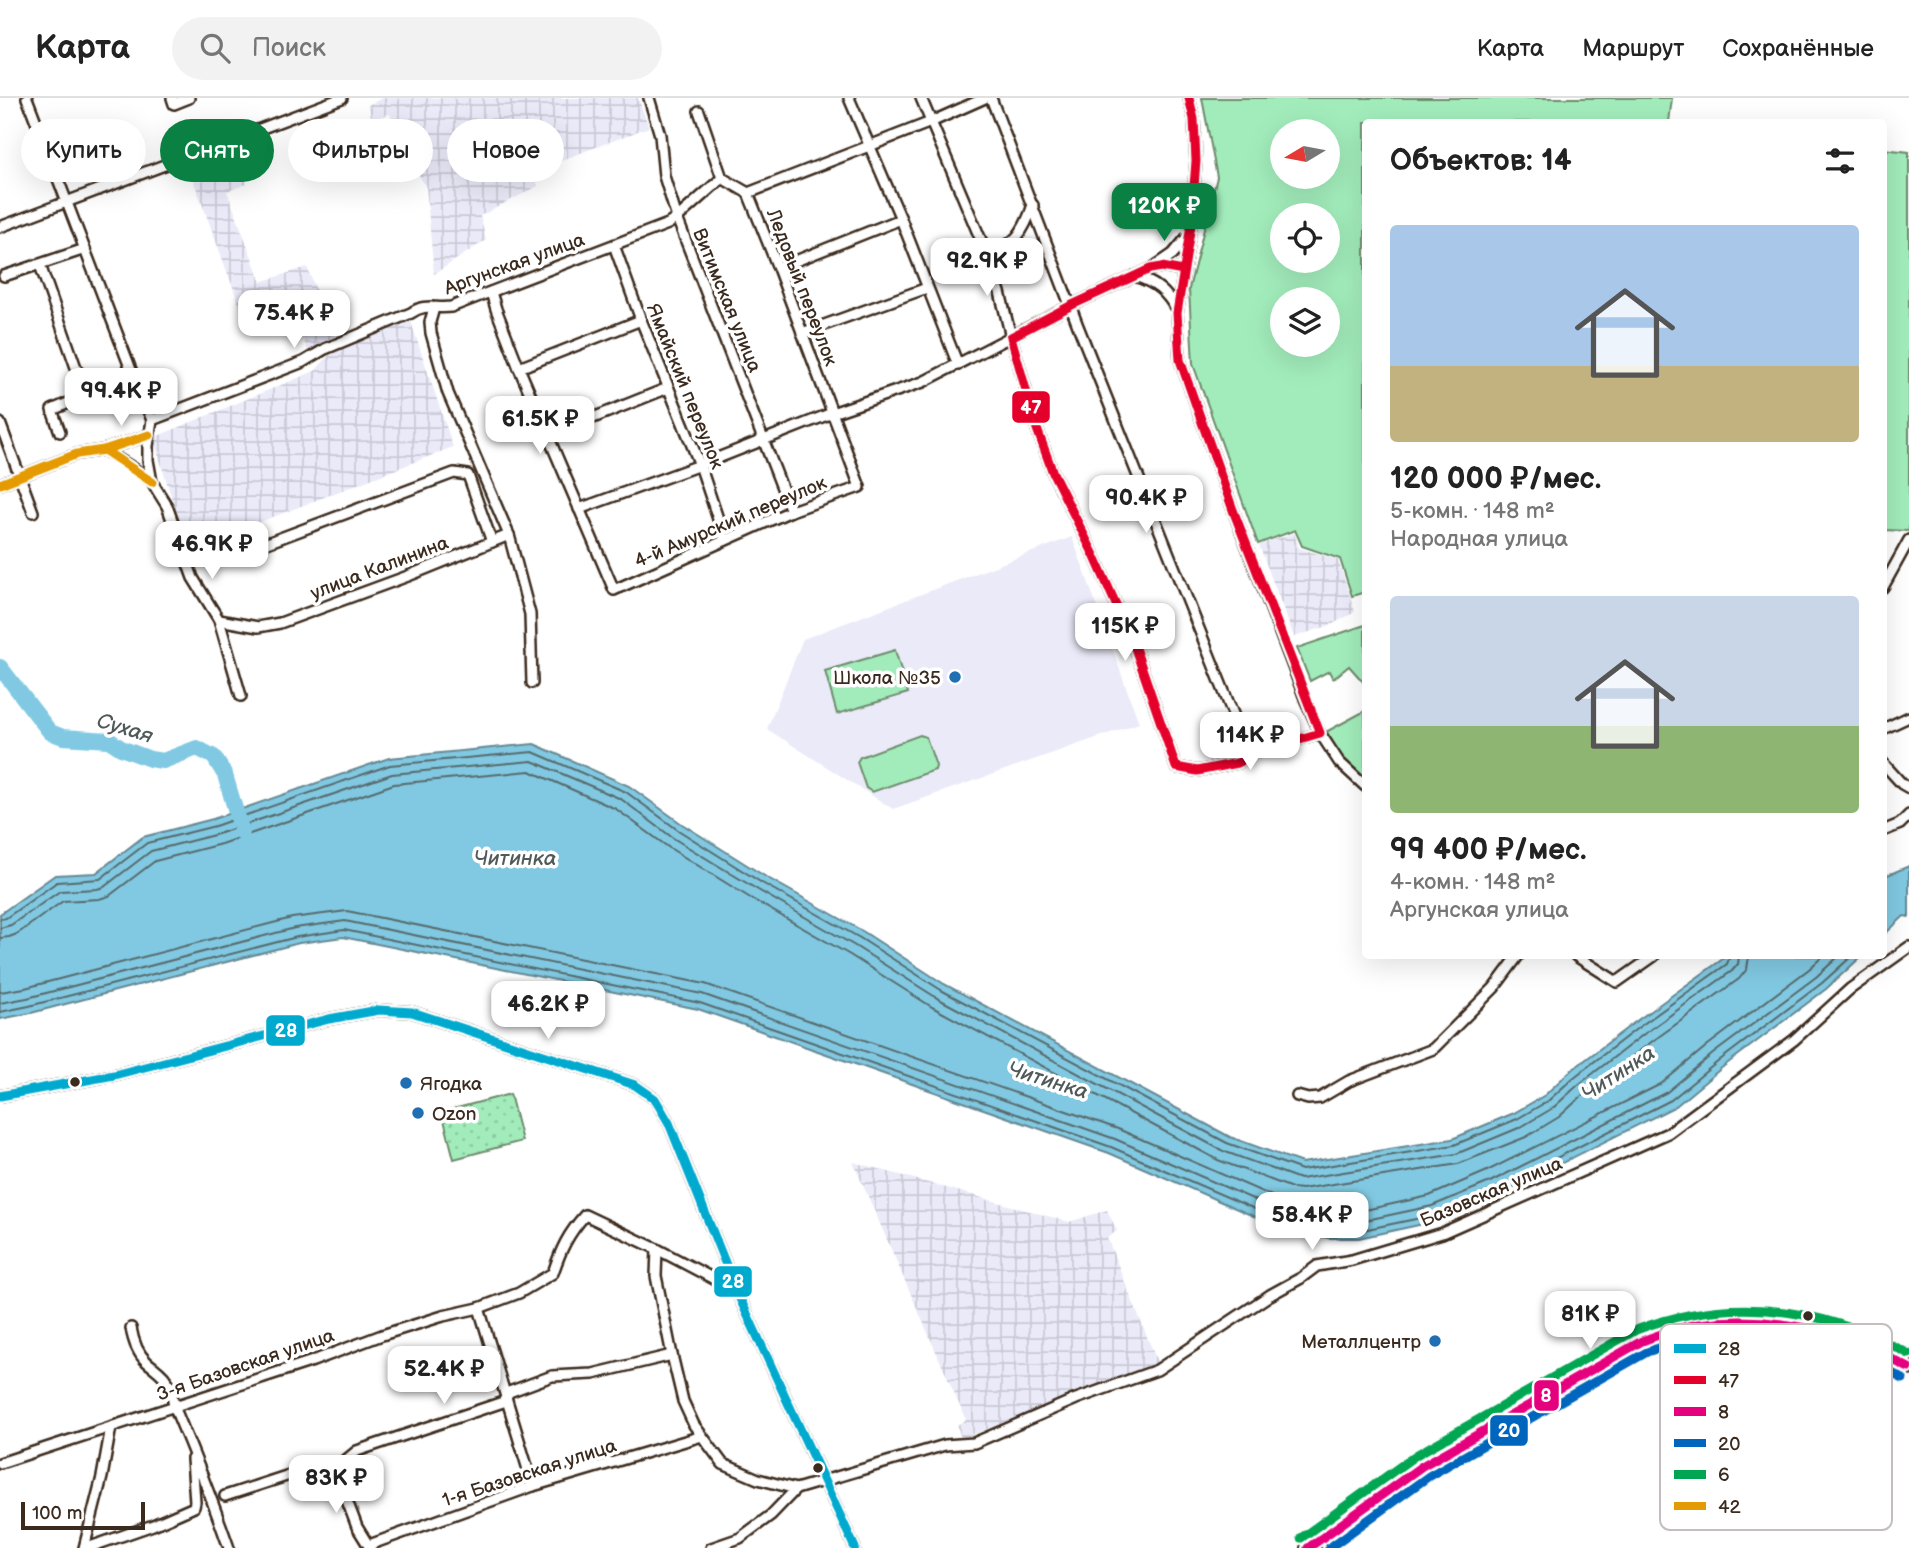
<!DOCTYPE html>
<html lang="ru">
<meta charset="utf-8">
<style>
:root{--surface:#fff;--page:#f2f2f2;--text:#222;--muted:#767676;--line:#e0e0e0;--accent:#0b8043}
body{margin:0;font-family:"Balsamiq Sans",sans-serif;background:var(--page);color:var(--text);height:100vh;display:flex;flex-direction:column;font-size:26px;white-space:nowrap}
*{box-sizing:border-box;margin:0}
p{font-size:23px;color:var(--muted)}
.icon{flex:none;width:38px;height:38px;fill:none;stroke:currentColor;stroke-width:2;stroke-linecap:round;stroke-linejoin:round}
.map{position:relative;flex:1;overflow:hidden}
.sheet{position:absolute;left:1362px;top:21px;width:525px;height:840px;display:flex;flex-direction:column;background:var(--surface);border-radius:7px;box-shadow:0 7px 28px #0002}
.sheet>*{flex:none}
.banner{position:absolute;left:21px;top:21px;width:665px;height:63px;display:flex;gap:14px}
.needle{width:46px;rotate:260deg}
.tools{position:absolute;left:1270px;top:21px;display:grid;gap:14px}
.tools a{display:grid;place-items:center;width:70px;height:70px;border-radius:50%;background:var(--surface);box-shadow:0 7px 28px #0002;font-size:35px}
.scale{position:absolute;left:21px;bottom:18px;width:124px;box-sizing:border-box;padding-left:7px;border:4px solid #3b2a1e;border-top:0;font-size:19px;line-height:24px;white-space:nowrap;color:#3b2a1e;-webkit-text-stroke:5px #fff;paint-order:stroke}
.price{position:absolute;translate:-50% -60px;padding:0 16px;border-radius:14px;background:#fff;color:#222;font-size:23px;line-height:46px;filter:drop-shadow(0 2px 4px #0008)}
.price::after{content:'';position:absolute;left:50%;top:42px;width:21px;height:16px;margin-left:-10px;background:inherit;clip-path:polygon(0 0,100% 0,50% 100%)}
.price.selected{background:var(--accent);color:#fff}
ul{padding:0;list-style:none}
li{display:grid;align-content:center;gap:14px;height:371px;padding:0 28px}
li span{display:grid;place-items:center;height:217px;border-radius:7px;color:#555}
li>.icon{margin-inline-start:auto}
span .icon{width:126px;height:126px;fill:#fffc;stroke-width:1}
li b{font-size:30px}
h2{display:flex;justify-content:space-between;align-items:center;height:84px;padding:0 28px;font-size:30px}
.pill{padding:0 24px;border-radius:32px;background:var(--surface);box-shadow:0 7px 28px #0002;font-size:24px;line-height:63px}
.pill.selected{background:var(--accent);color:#fff}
header{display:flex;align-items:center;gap:42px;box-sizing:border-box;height:98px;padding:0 35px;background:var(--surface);border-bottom:2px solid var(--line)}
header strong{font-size:33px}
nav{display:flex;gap:38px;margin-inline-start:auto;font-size:24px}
.search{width:490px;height:63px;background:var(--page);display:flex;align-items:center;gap:18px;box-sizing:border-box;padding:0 24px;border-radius:38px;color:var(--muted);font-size:26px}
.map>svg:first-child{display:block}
.built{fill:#eaeaf9}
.industrial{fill:url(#industrial-grid)}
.grass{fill:#a2ecbb;stroke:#6e8b6c;stroke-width:2;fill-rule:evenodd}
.park{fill:url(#park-dots);stroke:#6e8b6c;stroke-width:2}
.water{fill:#81c9e2;stroke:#658994;stroke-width:2}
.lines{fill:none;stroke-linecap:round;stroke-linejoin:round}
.shore{stroke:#576a6c;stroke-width:2}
.river{stroke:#81c9e2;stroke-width:16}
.minor-casing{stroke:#3b2a1e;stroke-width:14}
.secondary-casing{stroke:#3b2a1e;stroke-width:18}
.minor{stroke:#fff;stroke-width:9}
.secondary{stroke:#fff;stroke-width:12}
.bus-1-casing{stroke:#fff;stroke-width:14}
.bus-2-casing{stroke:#fff;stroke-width:14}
.bus-3-casing{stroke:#fff;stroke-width:14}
.bus-4-casing{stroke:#fff;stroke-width:14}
.bus-5-casing{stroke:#fff;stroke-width:14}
.bus-6-casing{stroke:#fff;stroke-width:14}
.bus-1{stroke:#00a9ce;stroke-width:9}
.bus-2{stroke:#e4002b;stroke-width:9}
.bus-3{stroke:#e5007d;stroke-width:9}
.bus-4{stroke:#0065bd;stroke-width:9}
.bus-5{stroke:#00a651;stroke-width:9}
.bus-6{stroke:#e49a03;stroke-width:9}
.poi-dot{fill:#1f6fb2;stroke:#fff;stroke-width:2.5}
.bus-dot{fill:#3b2a1e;stroke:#fff;stroke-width:2.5}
.labels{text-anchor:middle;stroke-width:7;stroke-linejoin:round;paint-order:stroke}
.street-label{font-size:19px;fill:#3b2a1e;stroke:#fff}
.poi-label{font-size:19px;fill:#3b2a1e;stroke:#fff;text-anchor:end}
.water-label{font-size:21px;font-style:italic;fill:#505a59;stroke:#fff}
.key{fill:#fff;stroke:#c4bfbc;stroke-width:2}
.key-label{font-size:19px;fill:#3b2a1e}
.line-badge{stroke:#fff;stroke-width:2.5}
.badge-label{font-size:19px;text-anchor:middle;font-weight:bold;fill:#fff}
</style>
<header>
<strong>Карта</strong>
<div class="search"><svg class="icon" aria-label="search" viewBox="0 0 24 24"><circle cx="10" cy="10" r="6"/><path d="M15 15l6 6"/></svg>Поиск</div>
<nav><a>Карта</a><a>Маршрут</a><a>Сохранённые</a></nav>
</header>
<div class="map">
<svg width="1909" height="1450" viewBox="0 0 1909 1450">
<defs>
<pattern id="industrial-grid" width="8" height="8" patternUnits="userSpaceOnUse" patternTransform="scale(1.75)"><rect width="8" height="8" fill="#eaeaf9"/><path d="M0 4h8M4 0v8" fill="none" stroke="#cac9d5"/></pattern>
<pattern id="park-dots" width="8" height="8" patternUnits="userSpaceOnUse" patternTransform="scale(1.75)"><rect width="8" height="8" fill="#a2ecbb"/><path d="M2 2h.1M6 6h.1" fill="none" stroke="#8ccba0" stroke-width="1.8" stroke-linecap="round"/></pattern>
</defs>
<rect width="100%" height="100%" fill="#fff"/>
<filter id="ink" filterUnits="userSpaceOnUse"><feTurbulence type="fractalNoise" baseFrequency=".0143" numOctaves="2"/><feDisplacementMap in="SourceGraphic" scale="14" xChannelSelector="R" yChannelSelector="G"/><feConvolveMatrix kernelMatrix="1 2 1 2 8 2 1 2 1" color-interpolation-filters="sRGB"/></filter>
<g filter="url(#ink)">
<!-- built -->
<polygon class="built" points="1072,439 1139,625 893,711 767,631 803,541"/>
<!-- industrial -->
<g class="industrial">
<polygon points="382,0 638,0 649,29 533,73 538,88 480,118 486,142 434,176 426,89 400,45 390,16 372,21 368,7"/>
<polygon points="236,57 247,86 227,93 261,184 307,169 335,241 309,256 290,205 245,222 190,73"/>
<polygon points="409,218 453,349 188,452 153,340 315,273 333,253"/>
<polygon points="1294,435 1299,450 1338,462 1355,514 1331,527 1294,539 1259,447"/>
<polygon points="853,1064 1069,1124 1107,1112 1117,1133 1107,1140 1158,1266 961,1341 957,1327 966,1322"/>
</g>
<!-- grass -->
<g class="grass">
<path d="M 1202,0 L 1672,0 L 1669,24 L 1365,24 L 1365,494 L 1352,498 L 1340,461 L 1302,448 L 1295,432 L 1258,446 L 1193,266 L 1189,191 L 1217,79 ZM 1283,33 L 1328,33 L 1328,79 L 1283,79 ZM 1283,117 L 1328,117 L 1328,163 L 1283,163 ZM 1283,201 L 1328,201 L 1328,247 L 1283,247 Z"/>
<polygon points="1883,51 1909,54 1909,433 1883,432"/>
<polygon points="1365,527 1365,586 1349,568 1333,581 1329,573 1310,583 1297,550"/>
<polygon points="895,552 908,595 837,616 825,573"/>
<polygon points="1365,613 1365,683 1339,660 1324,635"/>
<polygon points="920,637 926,639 936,668 935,672 872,694 866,690 857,664 860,659"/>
</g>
<!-- park -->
<polygon class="park" points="510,996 522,1043 454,1061 442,1014"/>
<!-- water -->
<g class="water">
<polygon points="534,646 629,688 682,726 766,779 864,834 944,886 1230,1039 1302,1065 1452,1041 1514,1015 1545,997 1568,975 1635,924 1727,858 1862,858 1826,891 1724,968 1676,1008 1496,1098 1437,1123 1359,1140 1328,1140 1283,1131 1109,1055 698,911 343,839 299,845 31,915 0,921 0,816 55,777 96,775 143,739 213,721 389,660"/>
<polygon points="1909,768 1909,819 1904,818 1883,838 1883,779"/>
</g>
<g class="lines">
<!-- shore -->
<g class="shore">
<polyline points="0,821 6,820 57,784 100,781 147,745 215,728 390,667 533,654 626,694 678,732 762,785 860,840 941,892 1227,1045 1302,1072 1454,1047 1517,1021 1548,1003 1573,980 1639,929 1727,866 1730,858"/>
<polyline points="0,830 11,827 60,793 97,791 104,789 151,753 218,736 392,676 532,663 621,701 673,740 758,792 855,848 937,900 1223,1053 1300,1081 1456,1056 1521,1029 1553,1010 1578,987 1644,936 1732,873 1738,866 1739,858"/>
<polyline points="0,840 9,839 17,836 63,803 99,801 109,798 155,763 221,746 394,686 530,673 616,711 668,749 752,801 850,857 932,909 1218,1062 1292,1090 1302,1091 1458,1066 1526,1039 1559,1019 1585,995 1650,945 1739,881 1747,871 1749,858"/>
<polyline points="0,894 25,890 292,820 347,813 705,886 1118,1031 1290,1106 1331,1114 1356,1114 1429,1098 1485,1074 1661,986 1708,947 1809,871 1823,858"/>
<polyline points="0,905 27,900 295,830 345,823 702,896 1115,1041 1287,1116 1330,1124 1357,1124 1432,1108 1490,1084 1667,994 1714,955 1816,879 1839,858"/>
<polyline points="0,914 29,908 297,839 344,832 700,905 1111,1049 1285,1124 1329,1133 1358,1133 1435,1117 1493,1092 1671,1002 1720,962 1822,885 1852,858"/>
</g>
<!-- river -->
<polyline class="river" points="0,569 50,634 63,639 109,642 121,650 150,661 163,663 197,650 214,659 225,677 242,734"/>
<defs>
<g id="minor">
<polyline points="27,0 133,277 152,322 148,348 148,362 152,384 167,408 193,480 219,522 241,598"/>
<polyline points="172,0 174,6 189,0"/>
<polyline points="649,0 660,37 664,78 677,120 791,413"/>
<polyline points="849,0 901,121 958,267"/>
<polyline points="921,0 986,154 1000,194 1011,239 1037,331 1053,375 1094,457 1134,547 1176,669 1197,673 1238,665 1249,656 1320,635"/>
<polyline points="991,0 1078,228 1249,656"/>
<polyline points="1189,0 1194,21 1196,63 1191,127 1177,215 1180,262 1233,412 1306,603 1320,635 1339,664 1365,688"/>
<polyline points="748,95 931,24 985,0"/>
<polyline points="0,129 342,0"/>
<polyline points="614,147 641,222 700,367 725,442"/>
<path d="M 986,154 C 1015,150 1024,133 1033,107"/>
<polyline points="40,167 86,298"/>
<polyline points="1154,169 1173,156 1187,139"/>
<polyline points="778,170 901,121"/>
<polyline points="4,178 85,151"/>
<path d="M 1134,178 C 1155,184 1167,194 1177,213"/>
<polyline points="491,194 496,211 519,270 614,492 791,413 860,389 778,170 748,95 722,80 699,13"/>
<polyline points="434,210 430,224 431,235 448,295 509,437 530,516 532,585"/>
<polyline points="802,235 927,190"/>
<polyline points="519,270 641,222"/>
<path d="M 152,322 L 303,264 L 325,251 L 411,215 C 425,205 435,211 451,209 L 668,126 L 677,120 L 722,80"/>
<polyline points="0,325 33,414"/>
<polyline points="60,334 52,312 133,277"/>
<polyline points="548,338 668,290"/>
<polyline points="104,352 136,372 152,384"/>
<polyline points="0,386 77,356 104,352 149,337"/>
<polyline points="579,411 700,367 832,315 923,284 1072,207 1150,171 1162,169 1183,173"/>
<polyline points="186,460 237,446 267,445 454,375 468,377 492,444"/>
<polyline points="1883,489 1909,442"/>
<polyline points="219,522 258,529 280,525 408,478 509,437"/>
<polyline points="1883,631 1909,619"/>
<polyline points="1883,665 1902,686 1909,690"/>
<polyline points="1883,733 1900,726 1909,717"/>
<polyline points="1576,858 1617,884 1654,858"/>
<polyline points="0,998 114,977 329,921 379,912 412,914 635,987 655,1001 669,1025 736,1192 855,1450"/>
<polyline points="1297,998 1308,1001 1320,1000 1349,983 1433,951 1494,890 1518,858"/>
<polyline points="657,1151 656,1178 672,1257 683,1303 694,1327 723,1366 758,1381 796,1391"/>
<polyline points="479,1210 533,1388"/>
<path d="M 131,1230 C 133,1242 137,1255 147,1264 C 155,1271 164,1276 169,1286 C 173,1294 172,1304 176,1313 C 195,1358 213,1404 229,1450"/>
<path d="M 0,1365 L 313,1263 L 382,1237 L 443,1218 L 479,1210 L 519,1195 L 553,1175 C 561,1151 568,1136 585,1117 L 657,1151 L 735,1192"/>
<polyline points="335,1371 357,1429 370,1450"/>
<polyline points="225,1398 314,1369 335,1371 357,1353 503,1304 509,1294 552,1278 593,1276 672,1257"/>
<polyline points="369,1447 533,1388 702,1338"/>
<polyline points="84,1450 102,1379 111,1329"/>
<polyline points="87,1450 153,1427 194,1409 195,1404 192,1361"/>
<polyline points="711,1450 740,1440 771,1417 796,1391 945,1347 974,1345 1076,1301 1157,1272 1270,1197 1301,1180 1317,1168 1352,1162 1442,1135 1668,1035 1794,942 1850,891 1909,849"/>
</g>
<path id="secondary" d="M 1308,1450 L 1422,1368 L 1642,1243 C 1654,1239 1665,1234 1677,1231 C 1731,1215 1815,1226 1866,1248 C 1881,1254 1895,1263 1909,1270"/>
</defs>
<!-- minor casing -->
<use href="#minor" class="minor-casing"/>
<!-- secondary casing -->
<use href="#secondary" class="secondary-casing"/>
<!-- minor -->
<use href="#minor" class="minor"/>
<!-- secondary -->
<use href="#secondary" class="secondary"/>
<defs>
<polyline id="bus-1" points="0,998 114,977 329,921 379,912 412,914 635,987 655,1001 669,1025 736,1192 855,1450"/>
<polyline id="bus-2" points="1183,173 1162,169 1150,171 1072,207 1011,239 1037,331 1053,375 1094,457 1134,547 1176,669 1197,673 1238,665 1249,656 1320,635 1233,412 1180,262 1177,215 1191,127 1196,63 1194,21 1189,0"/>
<path id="bus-3" d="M 1308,1450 L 1422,1368 L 1642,1243 C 1661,1236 1679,1229 1699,1226 C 1754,1218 1814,1227 1865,1248 C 1881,1254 1894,1263 1909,1270"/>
<path id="bus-4" d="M 1329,1450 L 1429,1378 L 1647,1254 C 1664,1248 1681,1242 1699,1239 C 1753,1229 1815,1239 1865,1261 C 1878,1267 1890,1274 1903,1281"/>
<path id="bus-5" d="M 1301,1440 L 1416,1357 L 1636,1232 C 1730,1196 1822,1209 1909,1256"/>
<g id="bus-6">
<polyline points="104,352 152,384"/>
<polyline points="0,386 77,356 104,352 149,337"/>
</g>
</defs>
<!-- bus-1 casing -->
<use href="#bus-1" class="bus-1-casing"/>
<!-- bus-2 casing -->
<use href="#bus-2" class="bus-2-casing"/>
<!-- bus-3 casing -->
<use href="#bus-3" class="bus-3-casing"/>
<!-- bus-4 casing -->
<use href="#bus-4" class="bus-4-casing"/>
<!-- bus-5 casing -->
<use href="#bus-5" class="bus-5-casing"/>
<!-- bus-6 casing -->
<use href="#bus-6" class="bus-6-casing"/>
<!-- bus-1 -->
<use href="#bus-1" class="bus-1"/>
<!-- bus-2 -->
<use href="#bus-2" class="bus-2"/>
<!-- bus-3 -->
<use href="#bus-3" class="bus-3"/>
<!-- bus-4 -->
<use href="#bus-4" class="bus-4"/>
<!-- bus-5 -->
<use href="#bus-5" class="bus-5"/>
<!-- bus-6 -->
<use href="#bus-6" class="bus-6"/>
</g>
</g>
<!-- markers -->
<g class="poi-dot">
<circle cx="955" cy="579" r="7"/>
<circle cx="406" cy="985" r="7"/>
<circle cx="418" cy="1015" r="7"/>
<circle cx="1435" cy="1243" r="7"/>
</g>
<g class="bus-dot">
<circle cx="75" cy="984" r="6"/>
<circle cx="1808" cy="1218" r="6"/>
<circle cx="818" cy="1370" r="6"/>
</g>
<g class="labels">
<!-- street labels -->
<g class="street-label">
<text transform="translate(514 165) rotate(-20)" y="7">Аргунская улица</text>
<text transform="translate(803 189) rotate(69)" y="7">Ледовый переулок</text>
<text transform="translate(728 202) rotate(68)" y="7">Витимская улица</text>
<text transform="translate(686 288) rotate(68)" y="7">Ямайский переулок</text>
<text transform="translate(730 423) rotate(-23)" y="7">4-й Амурский переулок</text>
<text transform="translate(379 469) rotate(-21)" y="7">улица Калинина</text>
<text transform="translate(1491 1093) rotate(-23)" y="7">Базовская улица</text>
<text transform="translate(245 1266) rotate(-19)" y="7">3-я Базовская улица</text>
<text transform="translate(529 1374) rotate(-18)" y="7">1-я Базовская улица</text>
</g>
<!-- poi labels -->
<g class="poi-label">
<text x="941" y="586">Школа №35</text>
<text x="420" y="992" text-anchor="start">Ягодка</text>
<text x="432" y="1022" text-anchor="start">Ozon</text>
<text x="1421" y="1250">Металлцентр</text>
</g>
<!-- water labels -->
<g class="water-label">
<text transform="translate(125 630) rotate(17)" y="7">Сухая</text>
<text x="515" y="767">Читинка</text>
<text transform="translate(1618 975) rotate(-33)" y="7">Читинка</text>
<text transform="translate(1048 982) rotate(17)" y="7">Читинка</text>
</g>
</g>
<!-- legend -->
<rect x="1660" y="1226" width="232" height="206" rx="10" class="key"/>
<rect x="1674" y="1246" width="32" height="9" fill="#00a9ce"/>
<rect x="1674" y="1278" width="32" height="8" fill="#e4002b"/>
<rect x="1674" y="1309" width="32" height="9" fill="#e5007d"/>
<rect x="1674" y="1341" width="32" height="8" fill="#0065bd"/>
<rect x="1674" y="1372" width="32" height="9" fill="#00a651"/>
<rect x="1674" y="1404" width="32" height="8" fill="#e49a03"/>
<g class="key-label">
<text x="1718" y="1257">28</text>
<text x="1718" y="1289">47</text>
<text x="1718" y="1320">8</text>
<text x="1718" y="1352">20</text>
<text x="1718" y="1383">6</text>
<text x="1718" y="1415">42</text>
</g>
<g class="line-badge">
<rect x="1011" y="292" width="40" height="34" rx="7" fill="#e4002b"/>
<rect x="265" y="916" width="41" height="33" rx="7" fill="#00a9ce"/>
<rect x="713" y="1167" width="40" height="33" rx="7" fill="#00a9ce"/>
<rect x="1533" y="1281" width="27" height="33" rx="7" fill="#e5007d"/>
<rect x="1489" y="1316" width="40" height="33" rx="7" fill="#0065bd"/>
</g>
<g class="badge-label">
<text x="1031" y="316">47</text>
<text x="286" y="939">28</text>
<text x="733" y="1190">28</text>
<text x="1546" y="1304">8</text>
<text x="1509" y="1339">20</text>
</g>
</svg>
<div class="tools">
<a><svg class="needle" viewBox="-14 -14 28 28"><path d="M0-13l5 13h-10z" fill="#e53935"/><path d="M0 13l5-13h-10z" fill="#767676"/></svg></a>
<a><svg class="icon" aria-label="locate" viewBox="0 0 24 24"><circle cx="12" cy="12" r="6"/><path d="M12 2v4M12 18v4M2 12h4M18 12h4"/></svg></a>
<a><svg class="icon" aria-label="layers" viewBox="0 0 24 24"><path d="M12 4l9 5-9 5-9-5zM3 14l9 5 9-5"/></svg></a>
</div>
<div class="scale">100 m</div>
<b class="price selected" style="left:1164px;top:145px">120K ₽</b>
<b class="price" style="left:987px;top:200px">92.9K ₽</b>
<b class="price" style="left:294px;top:252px">75.4K ₽</b>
<b class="price" style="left:121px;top:330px">99.4K ₽</b>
<b class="price" style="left:540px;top:358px">61.5K ₽</b>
<b class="price" style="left:1146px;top:437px">90.4K ₽</b>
<b class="price" style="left:212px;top:483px">46.9K ₽</b>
<b class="price" style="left:1125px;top:565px">115K ₽</b>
<b class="price" style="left:1250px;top:674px">114K ₽</b>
<b class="price" style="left:548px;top:943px">46.2K ₽</b>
<b class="price" style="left:1312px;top:1154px">58.4K ₽</b>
<b class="price" style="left:1590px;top:1253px">81K ₽</b>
<b class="price" style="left:444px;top:1308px">52.4K ₽</b>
<b class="price" style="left:336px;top:1417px">83K ₽</b>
<div class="banner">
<a class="pill">Купить</a>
<a class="pill selected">Снять</a>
<a class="pill">Фильтры</a>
<a class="pill">Новое</a>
</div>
<section class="sheet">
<h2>Объектов: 14<svg class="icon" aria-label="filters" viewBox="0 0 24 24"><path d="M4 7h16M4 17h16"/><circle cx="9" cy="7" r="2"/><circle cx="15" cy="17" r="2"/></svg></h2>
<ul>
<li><span style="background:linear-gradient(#a9c7e8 65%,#c2b280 0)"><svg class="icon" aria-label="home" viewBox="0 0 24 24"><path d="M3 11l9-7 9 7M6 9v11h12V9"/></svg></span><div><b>120 000 ₽/мес.</b><p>5-комн. · 148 m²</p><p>Народная улица</p></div></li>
<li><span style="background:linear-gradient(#c9d6e8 60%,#8fb573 0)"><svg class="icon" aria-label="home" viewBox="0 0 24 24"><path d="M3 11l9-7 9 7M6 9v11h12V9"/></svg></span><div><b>99 400 ₽/мес.</b><p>4-комн. · 148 m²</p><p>Аргунская улица</p></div></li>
</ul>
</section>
</div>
